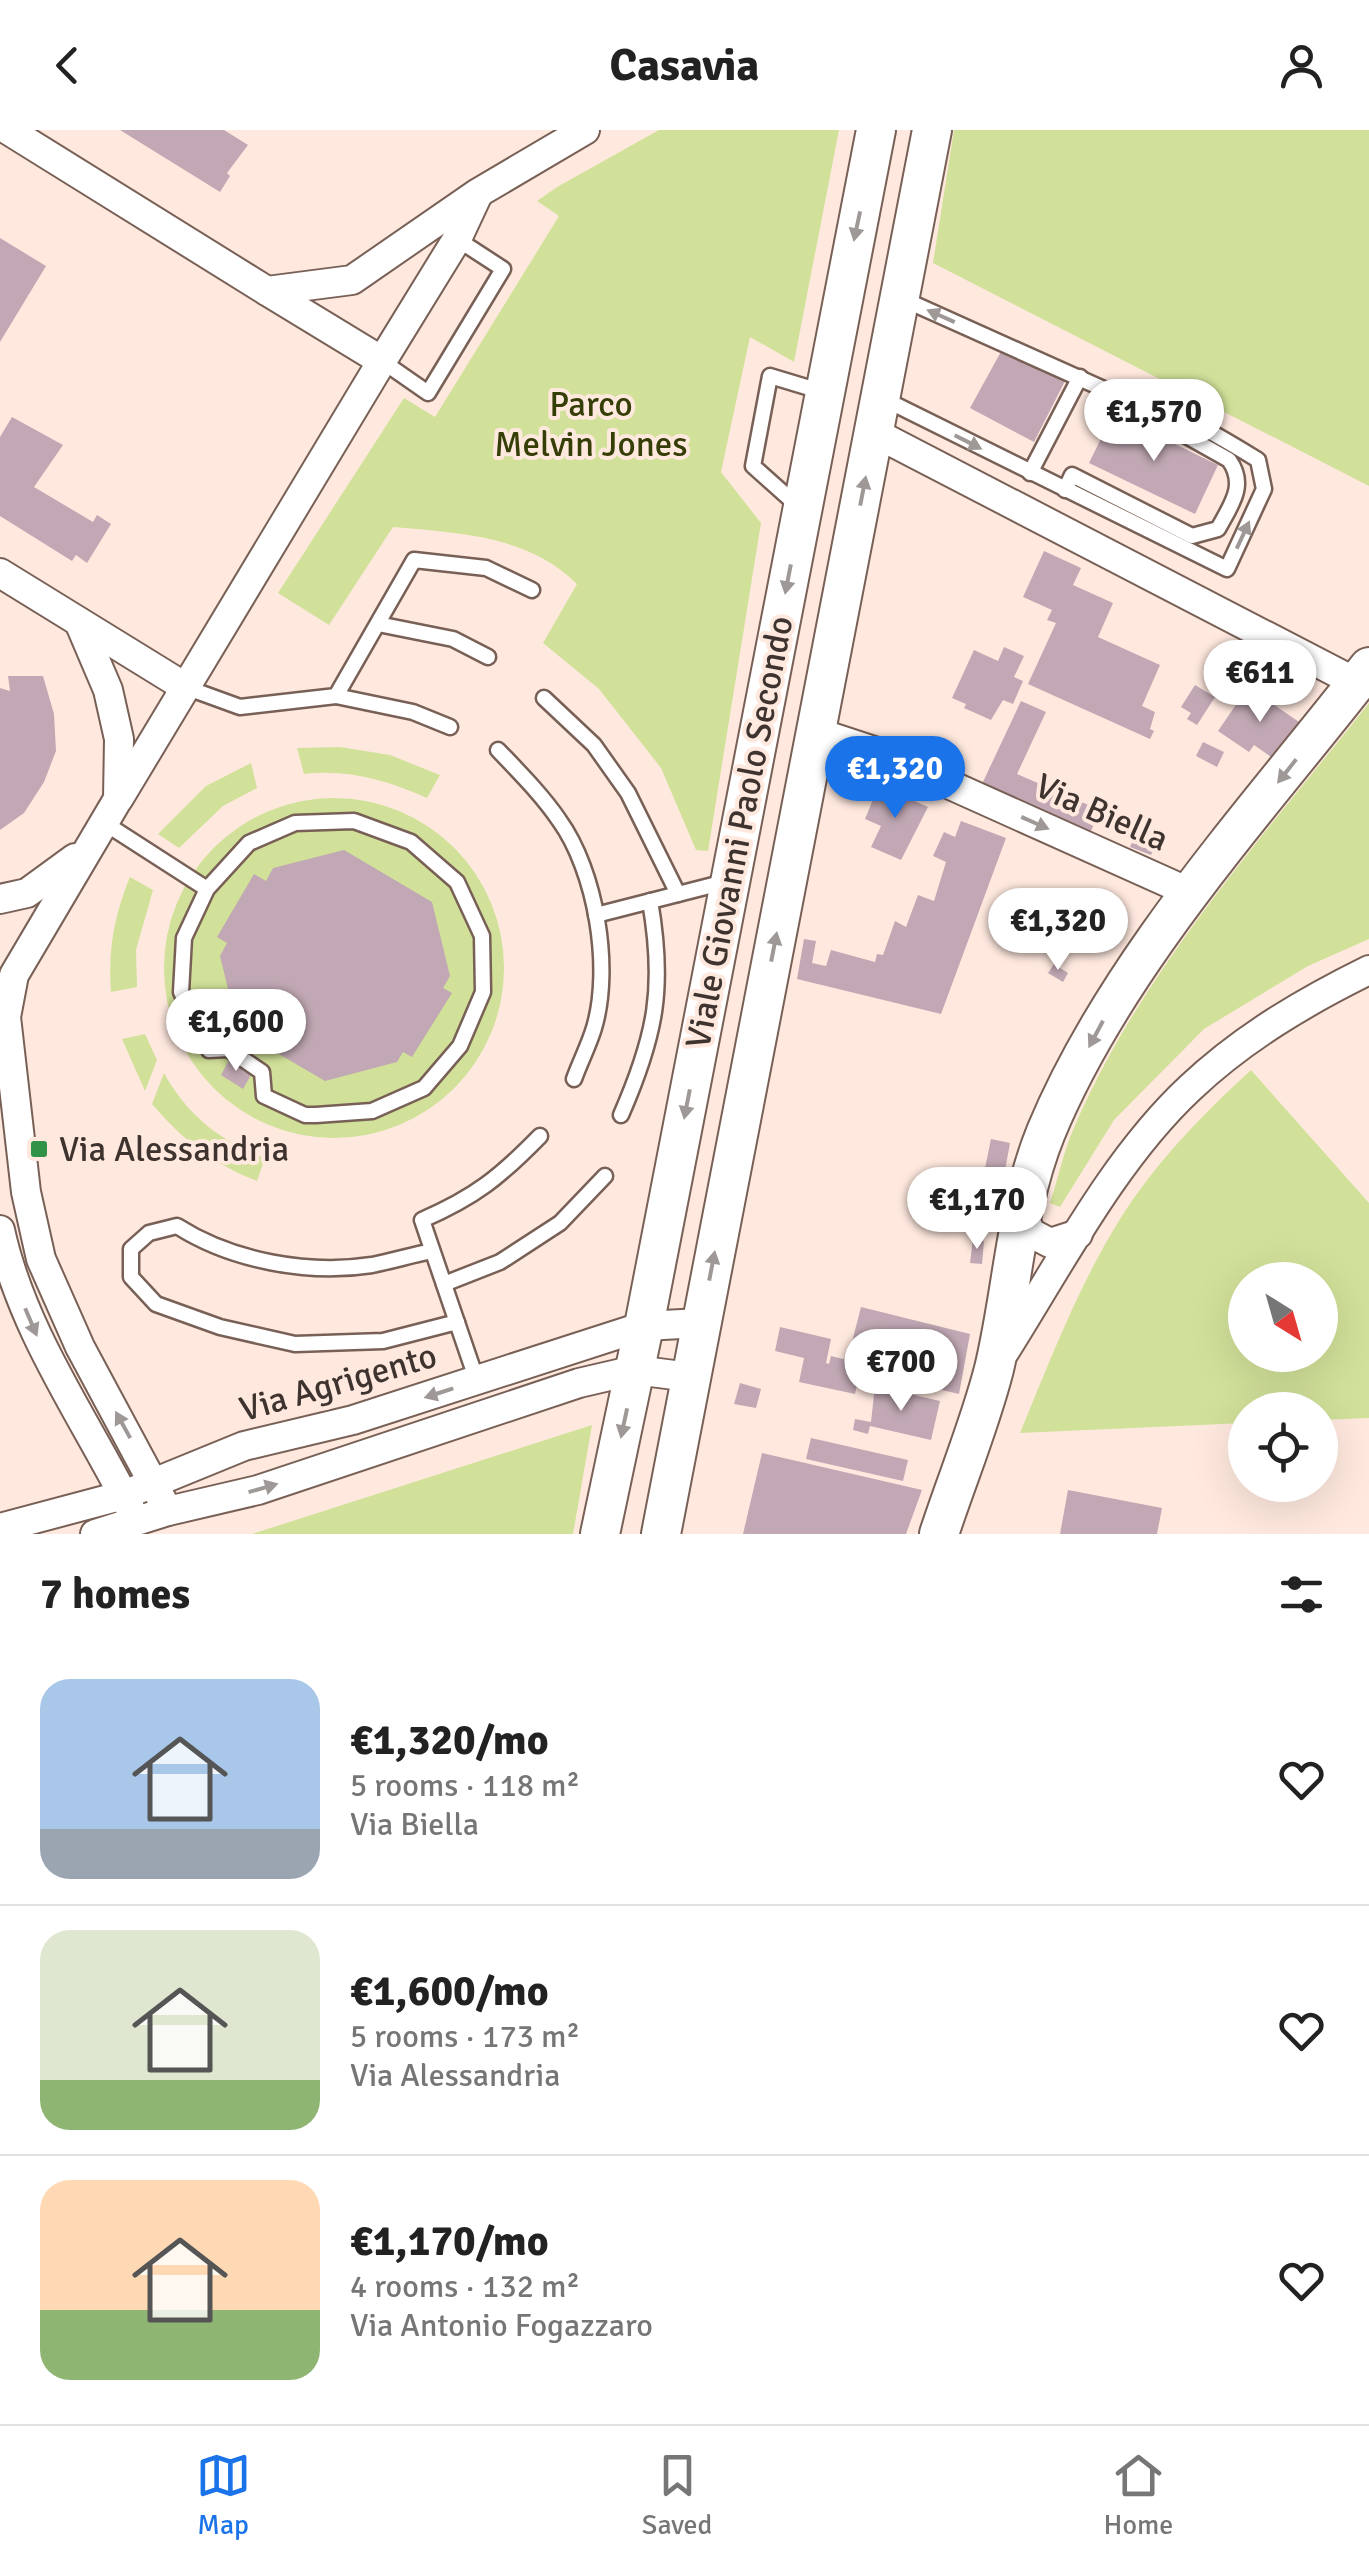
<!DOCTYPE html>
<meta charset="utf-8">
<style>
:root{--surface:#fff;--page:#f2f2f2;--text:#222;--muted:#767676;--line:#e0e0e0;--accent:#1a73e8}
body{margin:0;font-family:Signika,sans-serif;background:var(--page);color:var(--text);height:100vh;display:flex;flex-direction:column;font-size:38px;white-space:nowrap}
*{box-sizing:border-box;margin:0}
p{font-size:32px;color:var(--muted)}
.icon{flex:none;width:55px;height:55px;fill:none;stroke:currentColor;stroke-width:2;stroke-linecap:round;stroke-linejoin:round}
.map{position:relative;height:1404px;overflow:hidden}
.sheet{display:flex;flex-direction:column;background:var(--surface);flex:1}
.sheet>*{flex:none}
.needle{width:65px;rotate:143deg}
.controls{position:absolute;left:1228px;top:1132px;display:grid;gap:20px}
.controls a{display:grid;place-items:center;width:110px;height:110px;border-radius:50%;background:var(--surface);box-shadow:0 10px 40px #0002;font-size:50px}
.price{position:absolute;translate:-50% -85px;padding:0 22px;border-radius:35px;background:#fff;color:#222;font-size:32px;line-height:65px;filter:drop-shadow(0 2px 5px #0008)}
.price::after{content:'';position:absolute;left:50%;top:60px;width:30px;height:22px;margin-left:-15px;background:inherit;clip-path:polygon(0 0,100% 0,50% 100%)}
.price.current{background:var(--accent);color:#fff}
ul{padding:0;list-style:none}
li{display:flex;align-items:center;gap:30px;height:250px;padding:0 40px}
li+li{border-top:2px solid var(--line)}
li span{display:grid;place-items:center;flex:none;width:280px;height:200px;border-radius:30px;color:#555}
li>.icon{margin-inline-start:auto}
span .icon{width:120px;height:120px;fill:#fffc;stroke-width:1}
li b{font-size:42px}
h2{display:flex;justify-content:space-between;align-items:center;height:120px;padding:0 40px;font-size:42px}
header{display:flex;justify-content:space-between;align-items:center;height:130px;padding:0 40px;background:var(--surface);font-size:45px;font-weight:700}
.dock{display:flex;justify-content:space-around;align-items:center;height:140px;border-top:2px solid var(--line);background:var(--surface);font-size:28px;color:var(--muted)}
.dock a{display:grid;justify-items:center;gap:5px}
.dock .current{color:var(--accent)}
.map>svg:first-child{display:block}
.green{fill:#d1e199;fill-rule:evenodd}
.building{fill:#c1a8b4}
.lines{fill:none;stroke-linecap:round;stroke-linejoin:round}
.lane-casing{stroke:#786056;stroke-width:19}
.street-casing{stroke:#786056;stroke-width:32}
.secondary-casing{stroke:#786056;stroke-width:42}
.lane{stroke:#fff;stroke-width:14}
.street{stroke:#fff;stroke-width:28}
.secondary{stroke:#fff;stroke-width:38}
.oneway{fill:#9e9997}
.poi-dot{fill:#319347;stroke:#ffe9df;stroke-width:4}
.labels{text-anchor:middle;stroke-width:8;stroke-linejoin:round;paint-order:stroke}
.park-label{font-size:35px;fill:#353e06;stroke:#ffe9df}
.street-label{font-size:35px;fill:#3e332f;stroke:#ffe9df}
.poi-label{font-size:35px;fill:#3e332f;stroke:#ffe9df;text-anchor:start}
</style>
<header><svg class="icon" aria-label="back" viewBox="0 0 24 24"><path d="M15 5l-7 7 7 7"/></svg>Casavia<svg class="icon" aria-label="person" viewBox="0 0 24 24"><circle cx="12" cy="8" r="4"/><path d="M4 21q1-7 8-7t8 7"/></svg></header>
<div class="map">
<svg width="1369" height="1404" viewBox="0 0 1369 1404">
<rect width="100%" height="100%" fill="#ffe9df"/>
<!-- green -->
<g class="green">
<path d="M 659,0 L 839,0 L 794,232 L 750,207 L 721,342 L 761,393 L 708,721 L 696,720 L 661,638 L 599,559 L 543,513 L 577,454 C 528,405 458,403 393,397 L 329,495 L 278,463 L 404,268 L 435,287 L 559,86 L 537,71 L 557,57 Z"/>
<polygon points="954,0 1369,0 1369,356 933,133"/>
<path d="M 1369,573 L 1369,809 L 1308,836 L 1204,899 L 1114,990 L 1060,1077 L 1050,1073 C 1058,1049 1063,1023 1073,1000 C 1140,842 1264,706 1369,573 Z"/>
<path d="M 340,617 L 390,625 L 440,645 L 427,668 C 386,650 348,639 304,644 L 297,618 Z"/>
<polygon points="251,633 257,658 223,676 179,718 158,704 206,656"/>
<circle cx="334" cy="838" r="170"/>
<path d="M 130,747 L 153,760 L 136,820 L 137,857 L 111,862 C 108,820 114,786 130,747 Z"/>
<polygon points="145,904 157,930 145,961 122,909"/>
<path d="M 1251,940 L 1369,1073 L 1369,1288 L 1320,1290 L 1320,1280 L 1245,1280 L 1245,1293 L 1020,1303 C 1050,1230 1079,1155 1120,1089 C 1156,1032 1202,985 1251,940 ZM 1245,1150 L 1320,1150 L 1320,1225 L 1245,1225 Z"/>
<path d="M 164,943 C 187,985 220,1011 265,1028 L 257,1051 C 213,1034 183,1010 152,974 Z"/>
<polygon points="592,1295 573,1404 252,1404"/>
</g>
<!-- building -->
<g class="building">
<polygon points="120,0 224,0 248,15 227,43 230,46 220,62"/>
<polygon points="0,108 46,136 0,212"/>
<polygon points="1003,218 1065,251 1034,312 970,278"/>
<polygon points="1113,284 1218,335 1195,384 1089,333"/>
<polygon points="12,287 63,315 34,357 93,392 97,385 111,394 87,433 76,425 72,431 0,386 0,307"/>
<polygon points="1044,421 1081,438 1073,455 1113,473 1098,507 1160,535 1142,576 1155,582 1150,599 1154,601 1150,609 1028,554 1056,493 1047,490 1052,480 1023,467"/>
<polygon points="1004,517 1024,526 1014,547 1023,551 1013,574 1003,570 991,590 964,578 966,574 952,568 974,520 998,531"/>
<polygon points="8,546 43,546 54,584 56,621 44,652 24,683 0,700 0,558 10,561"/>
<polygon points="1195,555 1215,567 1197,595 1187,589 1191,583 1181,577"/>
<polygon points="1248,557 1302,594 1277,631 1254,615 1249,622 1218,601"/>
<polygon points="1021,571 1046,582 1017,644 1100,680 1091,701 982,654"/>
<polygon points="1203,612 1224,622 1217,637 1196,626"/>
<polygon points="879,655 928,677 901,730 871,717 881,696 865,689"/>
<polygon points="961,691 1006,708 941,884 797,849 804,809 816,811 812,833 826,836 831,820 875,832 877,824 883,825 895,791 906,797 918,765 934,771 946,732 933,726 944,702 955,707"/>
<polygon points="1135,706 1156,714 1151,725 1130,717"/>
<polygon points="344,720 432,772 450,846 443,858 452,863 412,927 403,922 397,932 325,951 238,900 220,826 227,813 217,807 254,744 266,751 273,738"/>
<polygon points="1054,834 1068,843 1063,852 1048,843"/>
<polygon points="229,930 252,943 243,959 221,945"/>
<polygon points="991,1009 1010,1013 1004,1046 984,1043"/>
<polygon points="973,1109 984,1111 982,1134 970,1133"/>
<polygon points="861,1177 970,1204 959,1264 916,1254 922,1229 852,1212"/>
<polygon points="780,1197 831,1209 826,1233 829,1234 831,1226 847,1230 845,1237 860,1241 855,1264 799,1252 804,1228 775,1221"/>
<polygon points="740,1253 761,1259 756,1278 734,1274"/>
<polygon points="875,1256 940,1271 931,1310 870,1296 868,1304 853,1300 855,1289 871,1292"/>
<polygon points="811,1308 908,1330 903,1351 806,1329"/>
<polygon points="762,1323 922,1360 906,1404 743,1404"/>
<polygon points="1068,1360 1162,1378 1157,1404 1060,1404"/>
</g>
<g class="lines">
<defs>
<g id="lane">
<polyline points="382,231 428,263 503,139 457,109"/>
<path d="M 882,268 L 1227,439 L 1264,359 L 1258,330 C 1211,301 1162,272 1108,261 L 903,169"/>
<polyline points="1030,343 1080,247"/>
<path d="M 1065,360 L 1072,345 L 1192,406 L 1218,399 C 1231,375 1247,355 1229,330 L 1117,267"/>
<polyline points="799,377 753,336 770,246 823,262"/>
<polyline points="378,494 453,509 488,527"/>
<polyline points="185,557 240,577 336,566 414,430 486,438 532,460"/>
<polyline points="336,566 413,582 450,597"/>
<polyline points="544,568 594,615 628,663 678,764"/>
<path d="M 498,620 C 519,642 542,665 559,690 C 596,741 612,838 594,898 C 589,915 580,932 574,949"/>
<polyline points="103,692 207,759 184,808 181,862 209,920 228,919 262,942 264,966 305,985 316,985 372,981 424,958 460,916 483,862 482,806 457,752 411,712 354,691 295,693 249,713 207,759"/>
<polyline points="596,785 725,752"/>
<path d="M 621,985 C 656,905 665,857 650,771"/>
<path d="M 432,1121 C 412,1125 392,1131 372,1135 C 308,1145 232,1131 177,1096 L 149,1103 L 131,1119 L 131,1147 L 156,1174 L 220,1197 L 295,1214 L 383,1211 L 457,1192"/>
<polyline points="444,1154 500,1132 560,1093 605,1046"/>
<path d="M 477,1251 L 422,1090 C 475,1067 500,1047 540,1006"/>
</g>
<g id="street">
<polyline points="8,0 267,161 352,150 478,63 585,0"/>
<polyline points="267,161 382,231 457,109 478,64"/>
<polyline points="875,303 1357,553"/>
<polyline points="0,443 185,557"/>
<polyline points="79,492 108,560 119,609 118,669 14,845 6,887 26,1062 41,1129 80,1217 168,1381"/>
<polyline points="816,602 877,622 1191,763"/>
<polyline points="119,668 382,231"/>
<polyline points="0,769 27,763 75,728"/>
<polyline points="1021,1081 1031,1103 1050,1113 1078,1104"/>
<path d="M 0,1100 C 22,1201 84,1287 130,1378"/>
<path d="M 1005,1221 C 1060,1134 1114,1029 1190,958 C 1243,908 1304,872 1369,840"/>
<polyline points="0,1398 124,1365 244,1316 353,1290 644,1196 701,1193"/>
<polyline points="95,1404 168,1381 258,1360 579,1253 635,1240 690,1247"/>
</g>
<g id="secondary">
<polyline points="600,1404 644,1196 876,0"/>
<polyline points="661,1404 932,0"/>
<path d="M 939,1404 C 957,1349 980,1294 994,1239 C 1013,1160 1015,1078 1046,1002 C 1116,833 1257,681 1369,537"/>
</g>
</defs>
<!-- lane casing -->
<use href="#lane" class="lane-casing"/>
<!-- street casing -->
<use href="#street" class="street-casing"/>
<!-- secondary casing -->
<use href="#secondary" class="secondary-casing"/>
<!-- lane -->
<use href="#lane" class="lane"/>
<!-- street -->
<use href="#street" class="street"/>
<!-- secondary -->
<use href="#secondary" class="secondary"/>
</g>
<!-- one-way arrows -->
<defs><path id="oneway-solid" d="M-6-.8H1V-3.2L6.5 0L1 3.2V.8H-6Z" transform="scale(2.5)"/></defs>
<g class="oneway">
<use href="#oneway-solid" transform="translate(857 96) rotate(102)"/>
<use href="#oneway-solid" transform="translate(941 186) rotate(-156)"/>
<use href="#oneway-solid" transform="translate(968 312) rotate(27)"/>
<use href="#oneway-solid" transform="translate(863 361) rotate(-79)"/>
<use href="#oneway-solid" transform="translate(1243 405) rotate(-65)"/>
<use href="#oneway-solid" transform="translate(788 449) rotate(101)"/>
<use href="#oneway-solid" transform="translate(1287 641) rotate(128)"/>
<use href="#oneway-solid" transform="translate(1035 693) rotate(24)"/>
<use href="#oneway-solid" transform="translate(774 817) rotate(-79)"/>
<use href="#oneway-solid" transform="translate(1096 904) rotate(118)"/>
<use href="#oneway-solid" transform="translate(687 974) rotate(101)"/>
<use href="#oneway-solid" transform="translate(712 1136) rotate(-79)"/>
<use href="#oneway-solid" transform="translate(31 1192) rotate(67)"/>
<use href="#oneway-solid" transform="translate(439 1263) rotate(162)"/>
<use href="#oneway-solid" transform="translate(624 1293) rotate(102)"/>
<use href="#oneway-solid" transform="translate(123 1295) rotate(-119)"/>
<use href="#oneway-solid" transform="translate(263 1358) rotate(-16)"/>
</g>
<!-- markers -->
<rect class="poi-dot" x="29" y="1009" width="20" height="20" rx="5"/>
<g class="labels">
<!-- park labels -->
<g class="park-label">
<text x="591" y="286">Parco<tspan x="591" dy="40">Melvin Jones</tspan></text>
</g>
<!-- street labels -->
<g class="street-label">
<text transform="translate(1102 682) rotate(24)" y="12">Via Biella</text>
<text transform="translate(739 702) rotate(-79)" y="12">Viale Giovanni Paolo Secondo</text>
<text transform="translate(338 1252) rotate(-16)" y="12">Via Agrigento</text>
</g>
<!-- poi labels -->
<g class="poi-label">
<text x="59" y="1031">Via Alessandria</text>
</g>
</g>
</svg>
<div class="controls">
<a><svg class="needle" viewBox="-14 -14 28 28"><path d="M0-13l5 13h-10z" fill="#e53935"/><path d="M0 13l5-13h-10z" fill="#767676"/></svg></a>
<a><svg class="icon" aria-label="locate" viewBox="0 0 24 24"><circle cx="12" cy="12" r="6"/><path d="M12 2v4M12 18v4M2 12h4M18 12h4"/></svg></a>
</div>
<b class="price" style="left:1154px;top:334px">€1,570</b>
<b class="price" style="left:1260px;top:595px">€611</b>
<b class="price current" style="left:895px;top:691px">€1,320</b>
<b class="price" style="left:1058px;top:843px">€1,320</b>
<b class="price" style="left:236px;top:944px">€1,600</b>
<b class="price" style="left:977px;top:1122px">€1,170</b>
<b class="price" style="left:901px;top:1284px">€700</b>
</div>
<section class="sheet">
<h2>7 homes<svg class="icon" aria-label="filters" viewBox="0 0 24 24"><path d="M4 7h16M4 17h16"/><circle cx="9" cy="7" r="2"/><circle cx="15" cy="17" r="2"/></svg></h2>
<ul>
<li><span style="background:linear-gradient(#a9c7e8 75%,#9aa5b1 0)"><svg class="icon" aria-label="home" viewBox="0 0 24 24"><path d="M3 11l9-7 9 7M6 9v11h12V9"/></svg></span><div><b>€1,320/mo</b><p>5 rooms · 118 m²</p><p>Via Biella</p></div><svg class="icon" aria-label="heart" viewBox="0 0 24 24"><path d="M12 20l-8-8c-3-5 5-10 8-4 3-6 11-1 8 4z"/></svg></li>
<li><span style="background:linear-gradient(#dfe7d0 75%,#8fb573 0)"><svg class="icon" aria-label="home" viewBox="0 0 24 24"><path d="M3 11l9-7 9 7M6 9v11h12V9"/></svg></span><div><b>€1,600/mo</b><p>5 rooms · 173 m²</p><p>Via Alessandria</p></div><svg class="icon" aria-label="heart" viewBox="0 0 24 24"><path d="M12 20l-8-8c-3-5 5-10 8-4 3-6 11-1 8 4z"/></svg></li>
<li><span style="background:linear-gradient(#ffd9b3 65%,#8fb573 0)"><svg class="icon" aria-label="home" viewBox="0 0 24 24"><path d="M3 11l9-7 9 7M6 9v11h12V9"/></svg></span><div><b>€1,170/mo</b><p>4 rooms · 132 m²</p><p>Via Antonio Fogazzaro</p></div><svg class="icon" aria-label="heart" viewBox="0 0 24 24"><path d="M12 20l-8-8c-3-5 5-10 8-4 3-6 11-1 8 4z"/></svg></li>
</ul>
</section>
<nav class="dock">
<a class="current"><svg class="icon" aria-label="map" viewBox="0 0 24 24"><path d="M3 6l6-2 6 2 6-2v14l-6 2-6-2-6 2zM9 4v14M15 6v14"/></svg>Map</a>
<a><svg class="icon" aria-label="saved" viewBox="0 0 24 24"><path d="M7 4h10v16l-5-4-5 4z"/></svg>Saved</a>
<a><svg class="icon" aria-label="home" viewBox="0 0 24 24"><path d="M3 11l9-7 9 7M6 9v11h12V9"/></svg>Home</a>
</nav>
